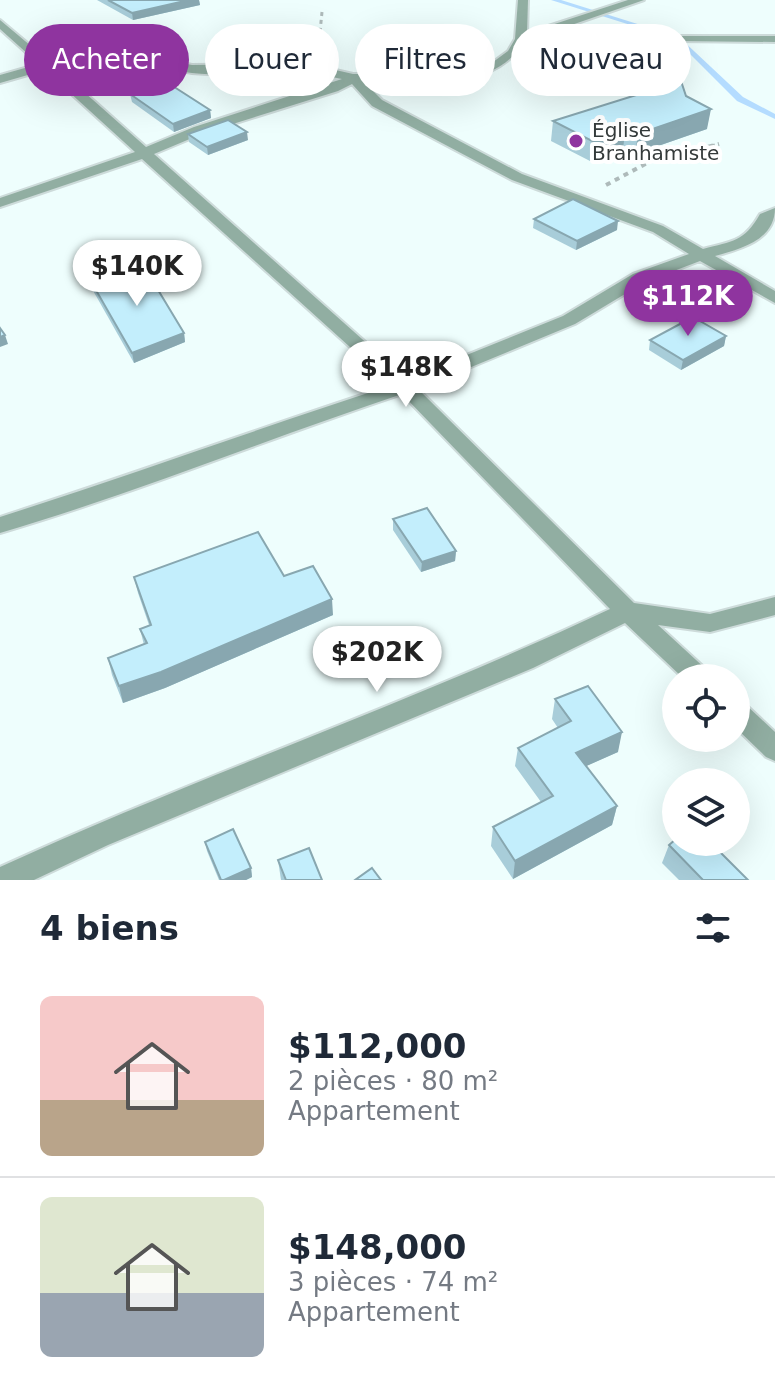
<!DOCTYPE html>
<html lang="fr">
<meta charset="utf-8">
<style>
:root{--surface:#fff;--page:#f6f6f7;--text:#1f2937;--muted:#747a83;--line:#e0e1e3;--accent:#8f349f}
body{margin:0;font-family:"DejaVu Sans",sans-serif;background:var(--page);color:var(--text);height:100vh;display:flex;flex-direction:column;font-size:30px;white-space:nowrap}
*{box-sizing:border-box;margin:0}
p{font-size:26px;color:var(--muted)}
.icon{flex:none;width:44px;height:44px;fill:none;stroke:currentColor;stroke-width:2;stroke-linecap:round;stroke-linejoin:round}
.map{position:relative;height:880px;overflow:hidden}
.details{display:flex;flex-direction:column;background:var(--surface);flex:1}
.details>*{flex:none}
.hud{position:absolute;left:24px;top:24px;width:728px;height:72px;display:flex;gap:16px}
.buttons{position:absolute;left:662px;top:664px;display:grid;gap:16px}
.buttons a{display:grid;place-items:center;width:88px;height:88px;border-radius:50%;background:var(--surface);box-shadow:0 8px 32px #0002;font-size:40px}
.price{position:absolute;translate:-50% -68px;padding:0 18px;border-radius:28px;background:#fff;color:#222;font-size:26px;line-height:52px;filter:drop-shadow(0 2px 4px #0008)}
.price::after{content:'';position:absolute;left:50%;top:48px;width:24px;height:18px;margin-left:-12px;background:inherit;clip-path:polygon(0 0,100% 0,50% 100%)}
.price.active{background:var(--accent);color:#fff}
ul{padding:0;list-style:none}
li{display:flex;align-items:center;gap:24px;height:200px;padding:0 40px}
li+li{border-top:2px solid var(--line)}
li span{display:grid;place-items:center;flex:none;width:224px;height:160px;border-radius:12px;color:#555}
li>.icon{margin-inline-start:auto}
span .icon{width:96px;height:96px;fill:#fffc;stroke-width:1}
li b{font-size:34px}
h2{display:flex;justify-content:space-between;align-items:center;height:96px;padding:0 40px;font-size:34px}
.chip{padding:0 28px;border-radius:36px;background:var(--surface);box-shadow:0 8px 32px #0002;font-size:28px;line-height:72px}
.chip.active{background:var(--accent);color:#fff}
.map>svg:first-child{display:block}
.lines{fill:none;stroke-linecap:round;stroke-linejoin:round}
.stream{fill:#b4dcff;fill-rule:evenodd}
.minor-casing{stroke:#cddbda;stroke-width:4}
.path-far1{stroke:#aebaba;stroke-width:3;stroke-dasharray:4 4;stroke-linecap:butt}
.path{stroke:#aebaba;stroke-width:4;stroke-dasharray:5 5;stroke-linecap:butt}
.minor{fill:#91aea2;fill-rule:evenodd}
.wall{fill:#a8cdd9}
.shaded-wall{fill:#88a7b0}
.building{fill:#c3eefc;stroke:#88a7b0;stroke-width:2}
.poi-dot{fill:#8f349f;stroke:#fff;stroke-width:3}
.labels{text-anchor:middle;stroke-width:8;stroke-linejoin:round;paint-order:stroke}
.far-poi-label{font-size:20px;fill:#343a3a;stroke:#fff;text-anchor:start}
</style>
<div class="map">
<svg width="775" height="880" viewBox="0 0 775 880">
<rect width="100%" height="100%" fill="#eefefd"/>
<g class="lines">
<!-- stream -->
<polygon class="stream" points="551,0 561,0 679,37 743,97 775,114 775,119 737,101 675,39"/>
<defs>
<g id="minor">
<path d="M 518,0 L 528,0 L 527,33 L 628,0 L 644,0 L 525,41 C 492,94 418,82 364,82 L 382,100 L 522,174 L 663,226 L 703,249 C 733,241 744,242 760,214 L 775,208 C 775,240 741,249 715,256 L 775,291 L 775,303 L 700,261 L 645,282 L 575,324 L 418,389 L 634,603 L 710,614 L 775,597 L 775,615 L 710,632 L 658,625 L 708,671 L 712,678 L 683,678 L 625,623 L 533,668 L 108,845 L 34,880 L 0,880 L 0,867 C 201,775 411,703 610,609 L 402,394 C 267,439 136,493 0,533 L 0,517 C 131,475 260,428 392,385 L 142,159 L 0,207 L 0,198 L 135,152 L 45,70 L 0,83 L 0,75 L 39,64 L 0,29 L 0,20 L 50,62 L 118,50 L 192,65 L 275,64 L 318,66 L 353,74 L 456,74 L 489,65 L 508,51 L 515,39 ZM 118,58 C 142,62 167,70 192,73 C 242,78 291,68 342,79 L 194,127 L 146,147 L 57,68 ZM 352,84 L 372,106 L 512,180 L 653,232 L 689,254 L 633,274 L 563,316 L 407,379 L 154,154 L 204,133 L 338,91 Z"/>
<polygon points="673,36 775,36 775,42 677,41 673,40"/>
<polygon points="736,701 745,704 775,732 775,761 766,757 736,728"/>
</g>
</defs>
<!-- minor casing -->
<use href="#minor" class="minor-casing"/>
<!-- path-far1 -->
<g class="path-far1">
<polyline points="322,12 320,32 331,49"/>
<polyline points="711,146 719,144"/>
</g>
<!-- path -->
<polyline class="path" points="606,185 651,161 719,144"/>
<!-- minor -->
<use href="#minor" class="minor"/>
</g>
<!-- wall -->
<g class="wall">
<polygon points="97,0 199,0 200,5 133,20"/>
<polygon points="130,94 210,110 211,118 174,132 132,102"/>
<polygon points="686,96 707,129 635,154 623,148 590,161 551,141 553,121"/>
<polygon points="188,134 248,140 208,155 189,142"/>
<polygon points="534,219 617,230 576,250 533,228"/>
<polygon points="89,278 184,333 185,342 134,363 91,287"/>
<polygon points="726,336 724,346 681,370 649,350 650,340"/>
<polygon points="393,519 456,551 455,561 421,572 393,530"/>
<polygon points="284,576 333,615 165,688 123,703 112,675 108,658 144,645 140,629 149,625 138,593 134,577"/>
<polygon points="555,699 618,752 586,766 617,806 612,825 513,879 491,846 493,827 541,802 515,766 518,748 558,728 552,719"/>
<polygon points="205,842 251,868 252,877 246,880 219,880 207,851"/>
<polygon points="669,845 748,880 679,880 662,863"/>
<polygon points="278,860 322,880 281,880"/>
</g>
<!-- shaded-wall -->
<g class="shaded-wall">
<polygon points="189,0 199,0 200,5 133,20 132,13"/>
<polygon points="711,109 707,129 635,154 638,134"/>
<polygon points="210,110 211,118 174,132 173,124"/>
<polygon points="626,128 623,148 590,161 592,141"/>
<polygon points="247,132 248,140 208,155 207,147"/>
<polygon points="618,221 617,230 576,250 577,241"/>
<polygon points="184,333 185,342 134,363 132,353"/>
<polygon points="5,335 8,344 0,347 0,337"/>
<polygon points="726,336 724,346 681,370 683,360"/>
<polygon points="456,551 455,561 421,572 422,562"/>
<polygon points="332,599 333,615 165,688 123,703 119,686"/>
<polygon points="622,732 618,752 573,772 576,753"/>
<polygon points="617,806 612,825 513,879 515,861"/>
<polygon points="251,868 252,877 246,880 224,880"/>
</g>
<!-- building -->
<g class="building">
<polygon points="108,0 189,0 132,13"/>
<polygon points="681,81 686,96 711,109 638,134 626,128 592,141 553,121"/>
<polygon points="168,83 210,110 173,124 130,94"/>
<polygon points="228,120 247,132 207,147 188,134"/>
<polygon points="573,199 618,221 577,241 534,219"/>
<polygon points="143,265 184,333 132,353 89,278"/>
<polygon points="693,317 726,336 683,360 650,340"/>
<polygon points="0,328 5,335 0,337"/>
<polygon points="427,508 456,551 422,562 393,519"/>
<polygon points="258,532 284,576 313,566 332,599 161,672 119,686 108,658 147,643 140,629 151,625 134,577"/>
<polygon points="588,686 622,732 576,753 617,806 515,861 493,827 553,796 518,748 571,721 555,699"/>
<polygon points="233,829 251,868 224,880 221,880 205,842"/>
<polygon points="676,839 676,842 710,842 748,880 703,880 669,845"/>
<polygon points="309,848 322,880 286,880 278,860"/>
<polygon points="372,868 381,880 355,880"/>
</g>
<!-- markers -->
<circle class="poi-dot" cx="576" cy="141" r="8"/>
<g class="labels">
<!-- far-poi labels -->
<g class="far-poi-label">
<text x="592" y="137">Église<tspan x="592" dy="23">Branhamiste</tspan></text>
</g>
</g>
</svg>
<div class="buttons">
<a><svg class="icon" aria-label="locate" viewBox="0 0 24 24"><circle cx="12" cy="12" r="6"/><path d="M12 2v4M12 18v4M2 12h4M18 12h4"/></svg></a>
<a><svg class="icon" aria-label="layers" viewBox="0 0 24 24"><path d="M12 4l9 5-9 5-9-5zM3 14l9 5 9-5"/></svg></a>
</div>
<b class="price" style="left:137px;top:308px">$140K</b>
<b class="price active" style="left:688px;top:338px">$112K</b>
<b class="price" style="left:406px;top:409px">$148K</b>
<b class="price" style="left:377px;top:694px">$202K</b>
<div class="hud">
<a class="chip active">Acheter</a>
<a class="chip">Louer</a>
<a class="chip">Filtres</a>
<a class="chip">Nouveau</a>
</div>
</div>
<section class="details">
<h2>4 biens<svg class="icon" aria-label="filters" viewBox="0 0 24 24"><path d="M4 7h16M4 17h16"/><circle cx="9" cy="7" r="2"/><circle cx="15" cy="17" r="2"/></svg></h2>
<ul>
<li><span style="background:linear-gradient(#f6c9c9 65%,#b9a48a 0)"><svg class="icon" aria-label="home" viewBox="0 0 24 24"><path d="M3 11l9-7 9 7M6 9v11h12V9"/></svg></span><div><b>$112,000</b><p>2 pièces · 80 m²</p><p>Appartement</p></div></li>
<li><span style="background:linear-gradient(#dfe7d0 60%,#9aa5b1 0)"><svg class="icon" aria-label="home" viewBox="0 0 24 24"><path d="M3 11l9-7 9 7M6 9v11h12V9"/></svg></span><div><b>$148,000</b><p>3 pièces · 74 m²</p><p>Appartement</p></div></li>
</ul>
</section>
